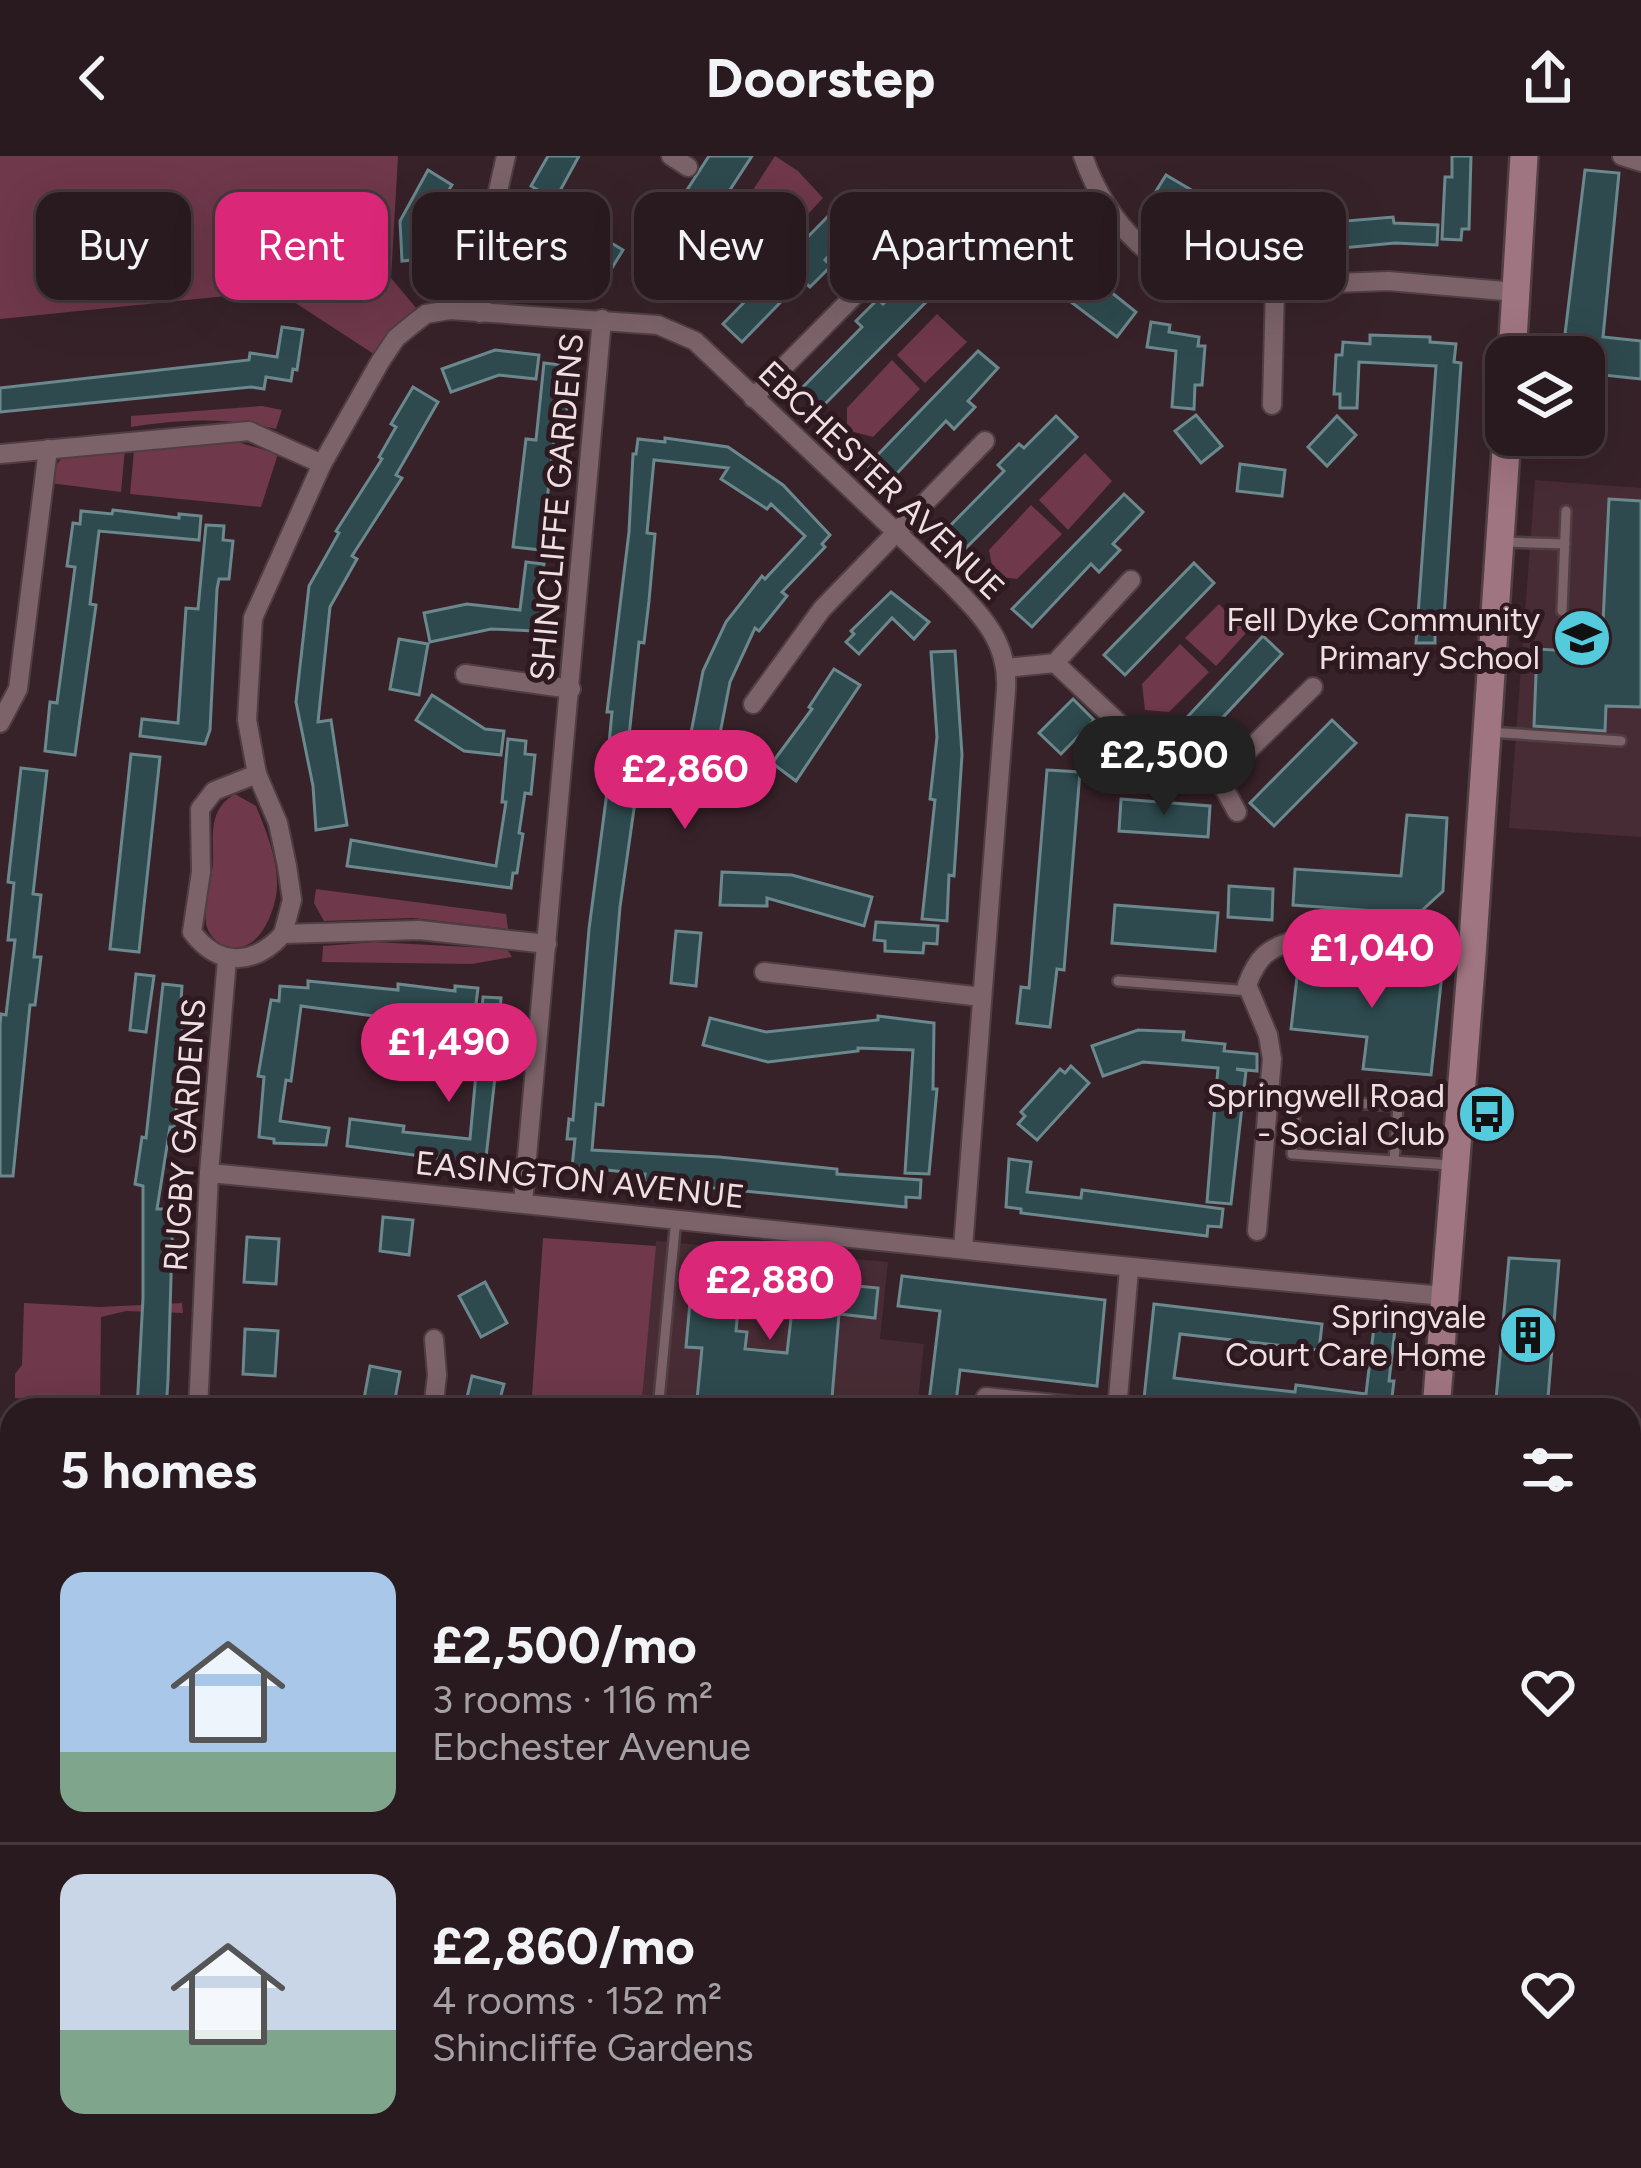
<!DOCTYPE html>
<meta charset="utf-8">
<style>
:root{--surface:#291a1f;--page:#312328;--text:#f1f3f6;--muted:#a5a1a4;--line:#45383d;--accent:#db2777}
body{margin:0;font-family:Figtree,sans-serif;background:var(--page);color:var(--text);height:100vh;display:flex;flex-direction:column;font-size:45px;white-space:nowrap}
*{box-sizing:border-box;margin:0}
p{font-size:39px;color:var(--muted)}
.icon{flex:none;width:66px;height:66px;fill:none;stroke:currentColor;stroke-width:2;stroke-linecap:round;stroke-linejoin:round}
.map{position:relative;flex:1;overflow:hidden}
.side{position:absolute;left:0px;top:1242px;width:1641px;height:771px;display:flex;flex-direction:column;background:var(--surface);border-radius:36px 36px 0 0;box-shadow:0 12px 48px #0002,0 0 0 3px var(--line)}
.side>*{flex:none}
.banner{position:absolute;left:36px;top:36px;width:1569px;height:108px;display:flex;gap:24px}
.tools{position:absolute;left:1485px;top:180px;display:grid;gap:24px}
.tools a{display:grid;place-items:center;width:120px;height:120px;border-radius:24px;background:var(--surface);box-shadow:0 12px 48px #0002,0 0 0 3px var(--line);font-size:60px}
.price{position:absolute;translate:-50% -102px;padding:0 27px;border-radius:42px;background:var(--accent);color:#fff;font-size:39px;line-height:78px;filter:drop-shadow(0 3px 6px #0008)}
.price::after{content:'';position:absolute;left:50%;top:72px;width:36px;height:27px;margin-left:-18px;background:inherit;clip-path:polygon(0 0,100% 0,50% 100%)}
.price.current{background:#222;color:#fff}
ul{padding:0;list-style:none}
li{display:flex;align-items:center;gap:36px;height:300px;padding:0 60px}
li+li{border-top:3px solid var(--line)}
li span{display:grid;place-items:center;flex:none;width:336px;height:240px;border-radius:24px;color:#555}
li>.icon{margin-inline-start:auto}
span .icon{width:144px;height:144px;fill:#fffc;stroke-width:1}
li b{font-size:51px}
h2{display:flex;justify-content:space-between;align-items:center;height:144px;padding:0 60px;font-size:51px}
.tag{padding:0 42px;border-radius:24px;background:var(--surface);box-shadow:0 12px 48px #0002,0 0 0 3px var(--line);font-size:42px;line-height:108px}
.tag.current{background:var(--accent);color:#fff}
header{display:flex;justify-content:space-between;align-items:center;height:156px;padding:0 60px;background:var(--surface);font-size:54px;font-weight:700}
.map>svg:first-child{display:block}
.built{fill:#482c35}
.green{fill:#6f384b}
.building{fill:#2e4a4e;stroke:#6b888d;stroke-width:3}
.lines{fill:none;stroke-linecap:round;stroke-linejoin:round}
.service-casing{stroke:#503e43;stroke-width:14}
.minor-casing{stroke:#503e43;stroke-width:22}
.tertiary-casing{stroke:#503e43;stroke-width:28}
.secondary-casing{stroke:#503e43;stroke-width:32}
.service{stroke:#7c636a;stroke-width:9}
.minor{stroke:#7c636a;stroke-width:18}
.tertiary{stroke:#7c636a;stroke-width:24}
.secondary{stroke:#a07582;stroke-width:27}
.labels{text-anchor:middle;stroke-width:10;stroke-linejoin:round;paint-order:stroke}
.street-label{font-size:33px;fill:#eedfe3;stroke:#2d191f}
.poi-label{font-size:33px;fill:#eedfe3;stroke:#2d191f;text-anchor:end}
</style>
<header><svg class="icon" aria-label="back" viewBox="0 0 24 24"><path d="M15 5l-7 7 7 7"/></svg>Doorstep<svg class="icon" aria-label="share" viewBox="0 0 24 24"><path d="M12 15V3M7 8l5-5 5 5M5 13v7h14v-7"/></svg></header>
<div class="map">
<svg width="1641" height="2012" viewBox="0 0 1641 2012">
<rect width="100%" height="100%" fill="#372229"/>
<!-- built -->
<g class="built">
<polygon points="1535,324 1641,332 1641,681 1509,672"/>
<polygon points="656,1085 888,1106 880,1183 924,1188 917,1254 641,1254"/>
<polygon points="1033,2001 1554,2001 1574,2012 1026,2012"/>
</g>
<!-- green -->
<g class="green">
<polygon points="0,0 398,0 391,122 422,159 380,202 277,135 0,163"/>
<polygon points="775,0 798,15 823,42 777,91 740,54"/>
<polygon points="733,62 771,95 728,141 707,146 699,116"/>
<polygon points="937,158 967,186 925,227 897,199"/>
<polygon points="892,204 920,233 873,281 847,274 847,252"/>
<path d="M 262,250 L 282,254 L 276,273 C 226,261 182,263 131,271 L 131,260 Z"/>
<polygon points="194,287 241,287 278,298 261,351 130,338 134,294"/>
<polygon points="125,293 121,336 50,327 53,313 62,302"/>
<polygon points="1085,297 1112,325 1068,374 1039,344"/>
<polygon points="1031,349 1062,378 1017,423 994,420 989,394"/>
<polygon points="1219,448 1247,476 1216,510 1185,482"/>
<polygon points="1180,488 1209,516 1169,556 1145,554 1142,528"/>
<path d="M 235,638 L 256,650 C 267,677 281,711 276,740 C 273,756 264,780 249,788 C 232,797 209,787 206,767 C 203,748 213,724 213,703 C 213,677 209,653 235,638 Z"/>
<polygon points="316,733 506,758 508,773 413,762 324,765 314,747"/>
<polygon points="374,786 507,793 512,801 472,808 322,806 323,790"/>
<polygon points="543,1082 656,1090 641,1254 531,1254"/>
<polygon points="24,1147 100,1151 182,1147 183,1157 126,1155 101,1161 100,1249 15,1242 15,1218 22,1209"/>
<polygon points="0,1950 12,1958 12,2001 80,2001 97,2012 0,2012"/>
<polygon points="394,2001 987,2001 981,2012 410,2012"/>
</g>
<!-- building -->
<g class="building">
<polygon points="548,0 579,0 555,44 531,30"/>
<polygon points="709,0 752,0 668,129 645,115 693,42 685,37"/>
<polygon points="1452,0 1471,0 1469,73 1462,73 1461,84 1442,83 1445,21 1452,21"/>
<polygon points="428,14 452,29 427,68 439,76 422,103 402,105 400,65"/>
<polygon points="1585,14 1619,17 1603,181 1641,185 1641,223 1584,217 1584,201 1579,201 1581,180 1565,178"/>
<polygon points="1166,19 1232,58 1220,79 1153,40"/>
<polygon points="1032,41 1065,90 1039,108 1006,58"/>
<polygon points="551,51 623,94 607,120 535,78"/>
<polygon points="835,53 854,71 825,104 831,110 810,131 802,124 742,186 723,168"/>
<polygon points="1393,61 1394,67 1438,69 1437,89 1395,87 1321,94 1250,89 1251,65 1298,69"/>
<polygon points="914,116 935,137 821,252 801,233 862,171 856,165 878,143 883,148"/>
<polygon points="1091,120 1136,156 1117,181 1071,146"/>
<polygon points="1151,166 1170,169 1169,176 1199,181 1198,190 1205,190 1202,229 1195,229 1194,253 1172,251 1176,195 1147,191"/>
<polygon points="282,171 303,174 297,214 293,213 291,225 266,221 264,233 251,231 0,256 0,232 249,204 250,197 277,201"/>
<polygon points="1370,179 1430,181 1430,186 1456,188 1454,206 1461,207 1443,477 1435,476 1435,487 1416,487 1436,210 1359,206 1357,252 1340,252 1340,238 1334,238 1336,199 1342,199 1343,186 1370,188"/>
<polygon points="495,194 539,199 536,223 499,219 451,236 442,213"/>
<polygon points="978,195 998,212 968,245 975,251 954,273 946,265 887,328 867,310"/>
<polygon points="544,207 562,209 561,222 570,223 566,262 557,261 541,394 513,391 526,283 536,284"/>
<polygon points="413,231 438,246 396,319 402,322 352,400 357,403 330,451 318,566 331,564 347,669 316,674 313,630 296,546 309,430 339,377 336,375 382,303 379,301 396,271 391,268"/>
<polygon points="1196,259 1222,290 1201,307 1175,275"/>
<polygon points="1056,260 1077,281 962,396 943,377 1004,315 998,309 1019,288 1024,292"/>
<polygon points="1337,260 1356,279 1327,310 1308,291"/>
<polygon points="665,282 728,291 783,329 830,379 822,388 825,391 782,436 787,440 759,475 755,472 730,526 718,588 690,582 703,515 726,466 762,420 765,423 805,380 771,348 767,353 721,323 728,312 654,304 647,377 655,378 649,445 644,487 639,486 629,580 638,581 632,646 635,646 620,751 603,949 596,948 592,994 719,1001 837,1013 837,1018 921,1024 920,1042 906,1041 906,1051 644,1025 645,1018 606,1014 606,1022 586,1020 587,1012 572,1011 575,983 567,983 569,963 573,964 589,773 609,621 606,620 612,556 607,556 629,376 633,298 636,298 638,283 665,286"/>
<polygon points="1240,308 1285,314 1282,340 1237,335"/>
<polygon points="1124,338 1143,356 1113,388 1120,394 1099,416 1091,408 1032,471 1012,453"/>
<polygon points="1609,343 1641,345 1641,551 1606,550 1605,575 1534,570 1537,493 1588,496 1590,465 1603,466"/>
<polygon points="113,354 179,362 179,358 201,360 199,384 99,375 90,448 96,449 75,599 45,595 50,546 57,547 75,411 67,410 73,367 80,368 81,355 112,358"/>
<polygon points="206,369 224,370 223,384 233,385 229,423 219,423 217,433 210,574 205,588 140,580 142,563 178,567 186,452 198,453"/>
<polygon points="526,406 544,408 542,420 546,420 535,475 491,473 430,486 424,457 467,448 520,454"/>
<polygon points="1194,407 1214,427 1125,519 1104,499"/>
<polygon points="891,436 929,466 914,483 892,462 859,498 846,486 854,478 851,475"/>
<polygon points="1263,480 1282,498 1197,589 1178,571"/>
<polygon points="399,483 428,488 419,539 390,533"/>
<polygon points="955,495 962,599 954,720 949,719 947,765 922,763 935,644 930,643 937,581 931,496"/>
<polygon points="834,513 860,529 796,625 772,607 812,553 809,551"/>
<polygon points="432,539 485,573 504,575 501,599 464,595 416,564"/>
<polygon points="1073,543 1094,564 1061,598 1039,577"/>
<polygon points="1332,564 1356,587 1274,670 1250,647"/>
<polygon points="508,583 526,585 525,598 535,599 531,638 525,637 519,677 523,678 517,717 513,717 511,732 347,710 351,684 496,710 506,646 502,646"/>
<polygon points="131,598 160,601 139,796 110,793"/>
<polygon points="718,601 764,617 755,644 709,627"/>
<polygon points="21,612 47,615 33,738 41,739 34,801 41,801 35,849 30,849 13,1020 0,1020 0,869 1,858 6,859 15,784 8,784 14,727 8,726"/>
<polygon points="1047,614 1080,616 1064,814 1057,813 1050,871 1017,867 1021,831 1029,832"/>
<polygon points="1121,643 1210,650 1208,681 1119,675"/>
<polygon points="1407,659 1447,662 1443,735 1418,758 1293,749 1295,713 1401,720"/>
<polygon points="722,716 792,719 872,741 864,770 767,742 767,750 720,749"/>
<polygon points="1229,730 1273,733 1272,764 1228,761"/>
<polygon points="1115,749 1218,757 1215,795 1112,787"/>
<polygon points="876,766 938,770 937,788 924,787 923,797 885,795 885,785 874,784"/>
<polygon points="676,775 701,777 696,830 671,827"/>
<polygon points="1299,804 1442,818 1431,919 1363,913 1367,881 1291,873"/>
<polygon points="136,818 154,820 146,876 130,874"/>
<polygon points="308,825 398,834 398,828 455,835 455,830 478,832 475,856 440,852 439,862 382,855 381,861 301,850 291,925 286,924 280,965 329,972 326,989 274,987 274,983 259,981 264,921 258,920 271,844 279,845 280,830 308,832"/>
<polygon points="163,828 182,830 181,846 185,846 175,971 170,971 157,1053 173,1053 168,1224 166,1254 137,1254 143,1142 143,1030 135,1028 142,981 146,982"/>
<polygon points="483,841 501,842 500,855 509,856 505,895 498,894 486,1002 474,1001 473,1007 347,990 350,963 404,970 403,976 470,983"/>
<polygon points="878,860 934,867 933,933 937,933 929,1018 905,1017 913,894 858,892 858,895 768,906 703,889 710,862 766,876 878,864"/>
<polygon points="1138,874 1184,876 1183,884 1225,888 1224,895 1257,898 1257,915 1236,913 1246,915 1231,1048 1207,1046 1218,912 1143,906 1103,920 1092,890"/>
<polygon points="1071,910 1089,927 1037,984 1018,968 1025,960 1021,956 1060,913 1065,917"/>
<polygon points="1009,1003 1031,1006 1027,1036 1081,1042 1082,1034 1223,1053 1221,1071 1208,1070 1207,1080 1021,1057 1021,1053 1006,1051"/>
<polygon points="383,1061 413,1064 409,1099 380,1095"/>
<polygon points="247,1081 279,1083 276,1128 244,1126"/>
<polygon points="1509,1102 1559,1105 1547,1254 1495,1254"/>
<polygon points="710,1108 742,1111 736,1175 747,1176 745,1193 787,1197 792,1154 774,1152 776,1122 878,1132 875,1162 839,1158 831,1254 770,1254 771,1250 730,1246 729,1254 696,1254 702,1192 686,1191 692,1123 708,1124"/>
<polygon points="902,1120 1105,1144 1097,1230 960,1214 955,1254 928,1254 940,1155 898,1150"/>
<polygon points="485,1126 507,1167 481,1181 459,1140"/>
<polygon points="1154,1148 1322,1168 1319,1194 1180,1178 1174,1222 1240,1230 1295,1236 1296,1229 1366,1238 1374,1171 1395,1173 1389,1225 1394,1225 1392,1241 1399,1242 1399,1254 1214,1254 1170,1248 1170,1254 1143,1252"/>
<polygon points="245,1173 278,1175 275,1220 243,1218"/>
<polygon points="370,1210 400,1216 393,1254 362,1254"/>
<polygon points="472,1220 504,1228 497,1254 464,1254"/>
</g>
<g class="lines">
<defs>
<g id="service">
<polyline points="1505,386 1565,388"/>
<polyline points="1562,455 1566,355"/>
<polyline points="1488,576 1621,585"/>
<polyline points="1118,825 1250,835"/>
<polyline points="1394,1005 1398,950 1296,943 1292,998 1450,1009"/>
<polyline points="658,1254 676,1062"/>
<polyline points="371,2001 388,2012"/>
</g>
<g id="minor">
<polyline points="671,0 688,11"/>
<path d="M 1083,0 C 1107,68 1156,120 1230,131 L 1388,125 L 1516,136"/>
<polyline points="1622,0 1641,6"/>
<polyline points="480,157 492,61 506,0"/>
<polyline points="753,242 855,139"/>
<polyline points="1272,249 1275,130"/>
<polyline points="0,298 249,275 322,308"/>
<polyline points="1055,507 1131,424"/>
<polyline points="1007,512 1055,507 1171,616 1191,625 1219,623 1313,531"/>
<polyline points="465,518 571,533"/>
<polyline points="753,548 822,453 985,285"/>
<polyline points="0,567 18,533 48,293"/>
<path d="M 257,618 L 214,635 L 200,653 L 201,716 L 192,776 C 218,811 254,810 283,778 L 419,774 L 547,788"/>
<polyline points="1219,623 1237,656"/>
<path d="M 283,778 L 292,744 L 287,710 L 278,667 L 257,618 L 247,564 L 253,462 L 322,308 L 380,206 L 396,182 L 413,168 L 426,158 L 450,154 L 658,169 L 695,185 L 951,428 C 982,460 1009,486 1006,534 L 963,1092"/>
<polyline points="764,816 982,841"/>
<path d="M 209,1017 C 621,1055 1033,1105 1445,1140"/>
<polyline points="523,1046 602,163"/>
<path d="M 1257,1075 L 1272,903 L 1268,879 L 1247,829 C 1257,802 1267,792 1294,785 L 1472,800"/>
<polyline points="198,1254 209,1017 227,803"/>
<polyline points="433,1254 437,1219 434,1183"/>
<polyline points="979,1254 986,1241 1116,1254"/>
<polyline points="1117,1254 1129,1113"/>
<polyline points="0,1345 12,1346"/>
<polyline points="1629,1465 1641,1467"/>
<polyline points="0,1544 12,1545"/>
</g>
<g id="tertiary">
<polyline points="1246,2001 1263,2012"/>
<polyline points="1369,2012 1370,2001"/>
</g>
<g id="secondary">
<polyline points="1512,201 1524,0"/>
<polyline points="1436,1254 1472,800 1507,279"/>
<polyline points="0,1593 12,1593"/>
<polyline points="1002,2012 1008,2001"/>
</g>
</defs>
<!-- service casing -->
<use href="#service" class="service-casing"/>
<!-- minor casing -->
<use href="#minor" class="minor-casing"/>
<!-- tertiary casing -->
<use href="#tertiary" class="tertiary-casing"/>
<!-- secondary casing -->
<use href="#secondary" class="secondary-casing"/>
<!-- service -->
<use href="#service" class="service"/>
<!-- minor -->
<use href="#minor" class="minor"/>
<!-- tertiary -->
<use href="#tertiary" class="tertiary"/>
<!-- secondary -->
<use href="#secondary" class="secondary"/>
</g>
<!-- icons -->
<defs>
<symbol id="school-disc" viewBox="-11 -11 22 22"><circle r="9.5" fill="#54cadd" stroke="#2d191f"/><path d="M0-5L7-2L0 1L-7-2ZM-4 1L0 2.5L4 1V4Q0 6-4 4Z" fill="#111"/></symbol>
<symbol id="bus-disc" viewBox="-11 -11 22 22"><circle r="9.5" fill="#54cadd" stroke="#2d191f"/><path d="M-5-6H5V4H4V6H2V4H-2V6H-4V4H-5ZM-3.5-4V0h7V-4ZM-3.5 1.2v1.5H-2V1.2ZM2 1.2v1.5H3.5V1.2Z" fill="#111"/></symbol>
<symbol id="building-disc" viewBox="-11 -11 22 22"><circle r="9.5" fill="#54cadd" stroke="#2d191f"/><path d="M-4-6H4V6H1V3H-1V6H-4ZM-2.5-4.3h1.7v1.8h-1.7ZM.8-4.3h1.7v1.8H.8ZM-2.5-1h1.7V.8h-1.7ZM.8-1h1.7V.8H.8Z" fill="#111"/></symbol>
</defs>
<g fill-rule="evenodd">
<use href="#school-disc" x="1549" y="449" width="66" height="66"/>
<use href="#bus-disc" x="1454" y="925" width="66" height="66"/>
<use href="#building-disc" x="1495" y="1146" width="66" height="66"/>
</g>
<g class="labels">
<!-- street labels -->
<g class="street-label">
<text transform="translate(882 324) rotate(44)" y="12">EBCHESTER AVENUE</text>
<text transform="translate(556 351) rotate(-85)" y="12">SHINCLIFFE GARDENS</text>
<text transform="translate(184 979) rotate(-86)" y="12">RUGBY GARDENS</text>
<text transform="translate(580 1023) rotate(6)" y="12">EASINGTON AVENUE</text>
</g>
<!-- poi labels -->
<g class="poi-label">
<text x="1540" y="475">Fell Dyke Community<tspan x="1540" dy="38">Primary School</tspan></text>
<text x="1445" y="951">Springwell Road<tspan x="1445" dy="38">- Social Club</tspan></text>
<text x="1486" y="1172">Springvale<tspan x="1486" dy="38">Court Care Home</tspan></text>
</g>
</g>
</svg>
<div class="tools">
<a><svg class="icon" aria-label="layers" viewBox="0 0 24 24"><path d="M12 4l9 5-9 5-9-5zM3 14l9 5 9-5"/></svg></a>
</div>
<b class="price current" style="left:1164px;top:662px">£2,500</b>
<b class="price" style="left:685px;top:676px">£2,860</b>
<b class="price" style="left:1372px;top:855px">£1,040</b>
<b class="price" style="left:449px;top:949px">£1,490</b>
<b class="price" style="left:770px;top:1187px">£2,880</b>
<div class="banner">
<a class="tag">Buy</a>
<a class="tag current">Rent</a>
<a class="tag">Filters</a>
<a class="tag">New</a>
<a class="tag">Apartment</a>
<a class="tag">House</a>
</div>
<section class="side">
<h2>5 homes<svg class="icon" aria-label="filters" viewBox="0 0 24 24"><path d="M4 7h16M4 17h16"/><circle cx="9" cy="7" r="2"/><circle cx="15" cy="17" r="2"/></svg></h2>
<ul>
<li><span style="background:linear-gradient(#a9c7e8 75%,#7fa58c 0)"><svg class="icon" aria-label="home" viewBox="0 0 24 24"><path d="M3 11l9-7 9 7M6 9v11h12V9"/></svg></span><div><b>£2,500/mo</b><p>3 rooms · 116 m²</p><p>Ebchester Avenue</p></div><svg class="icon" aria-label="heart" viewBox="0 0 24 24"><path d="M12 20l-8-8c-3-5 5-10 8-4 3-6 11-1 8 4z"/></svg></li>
<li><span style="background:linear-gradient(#c9d6e8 65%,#7fa58c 0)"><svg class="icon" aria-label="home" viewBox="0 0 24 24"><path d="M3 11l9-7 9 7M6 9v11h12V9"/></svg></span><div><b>£2,860/mo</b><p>4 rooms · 152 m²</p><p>Shincliffe Gardens</p></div><svg class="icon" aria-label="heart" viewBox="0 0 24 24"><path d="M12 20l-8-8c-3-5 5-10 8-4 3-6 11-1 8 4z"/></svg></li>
</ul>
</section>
</div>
